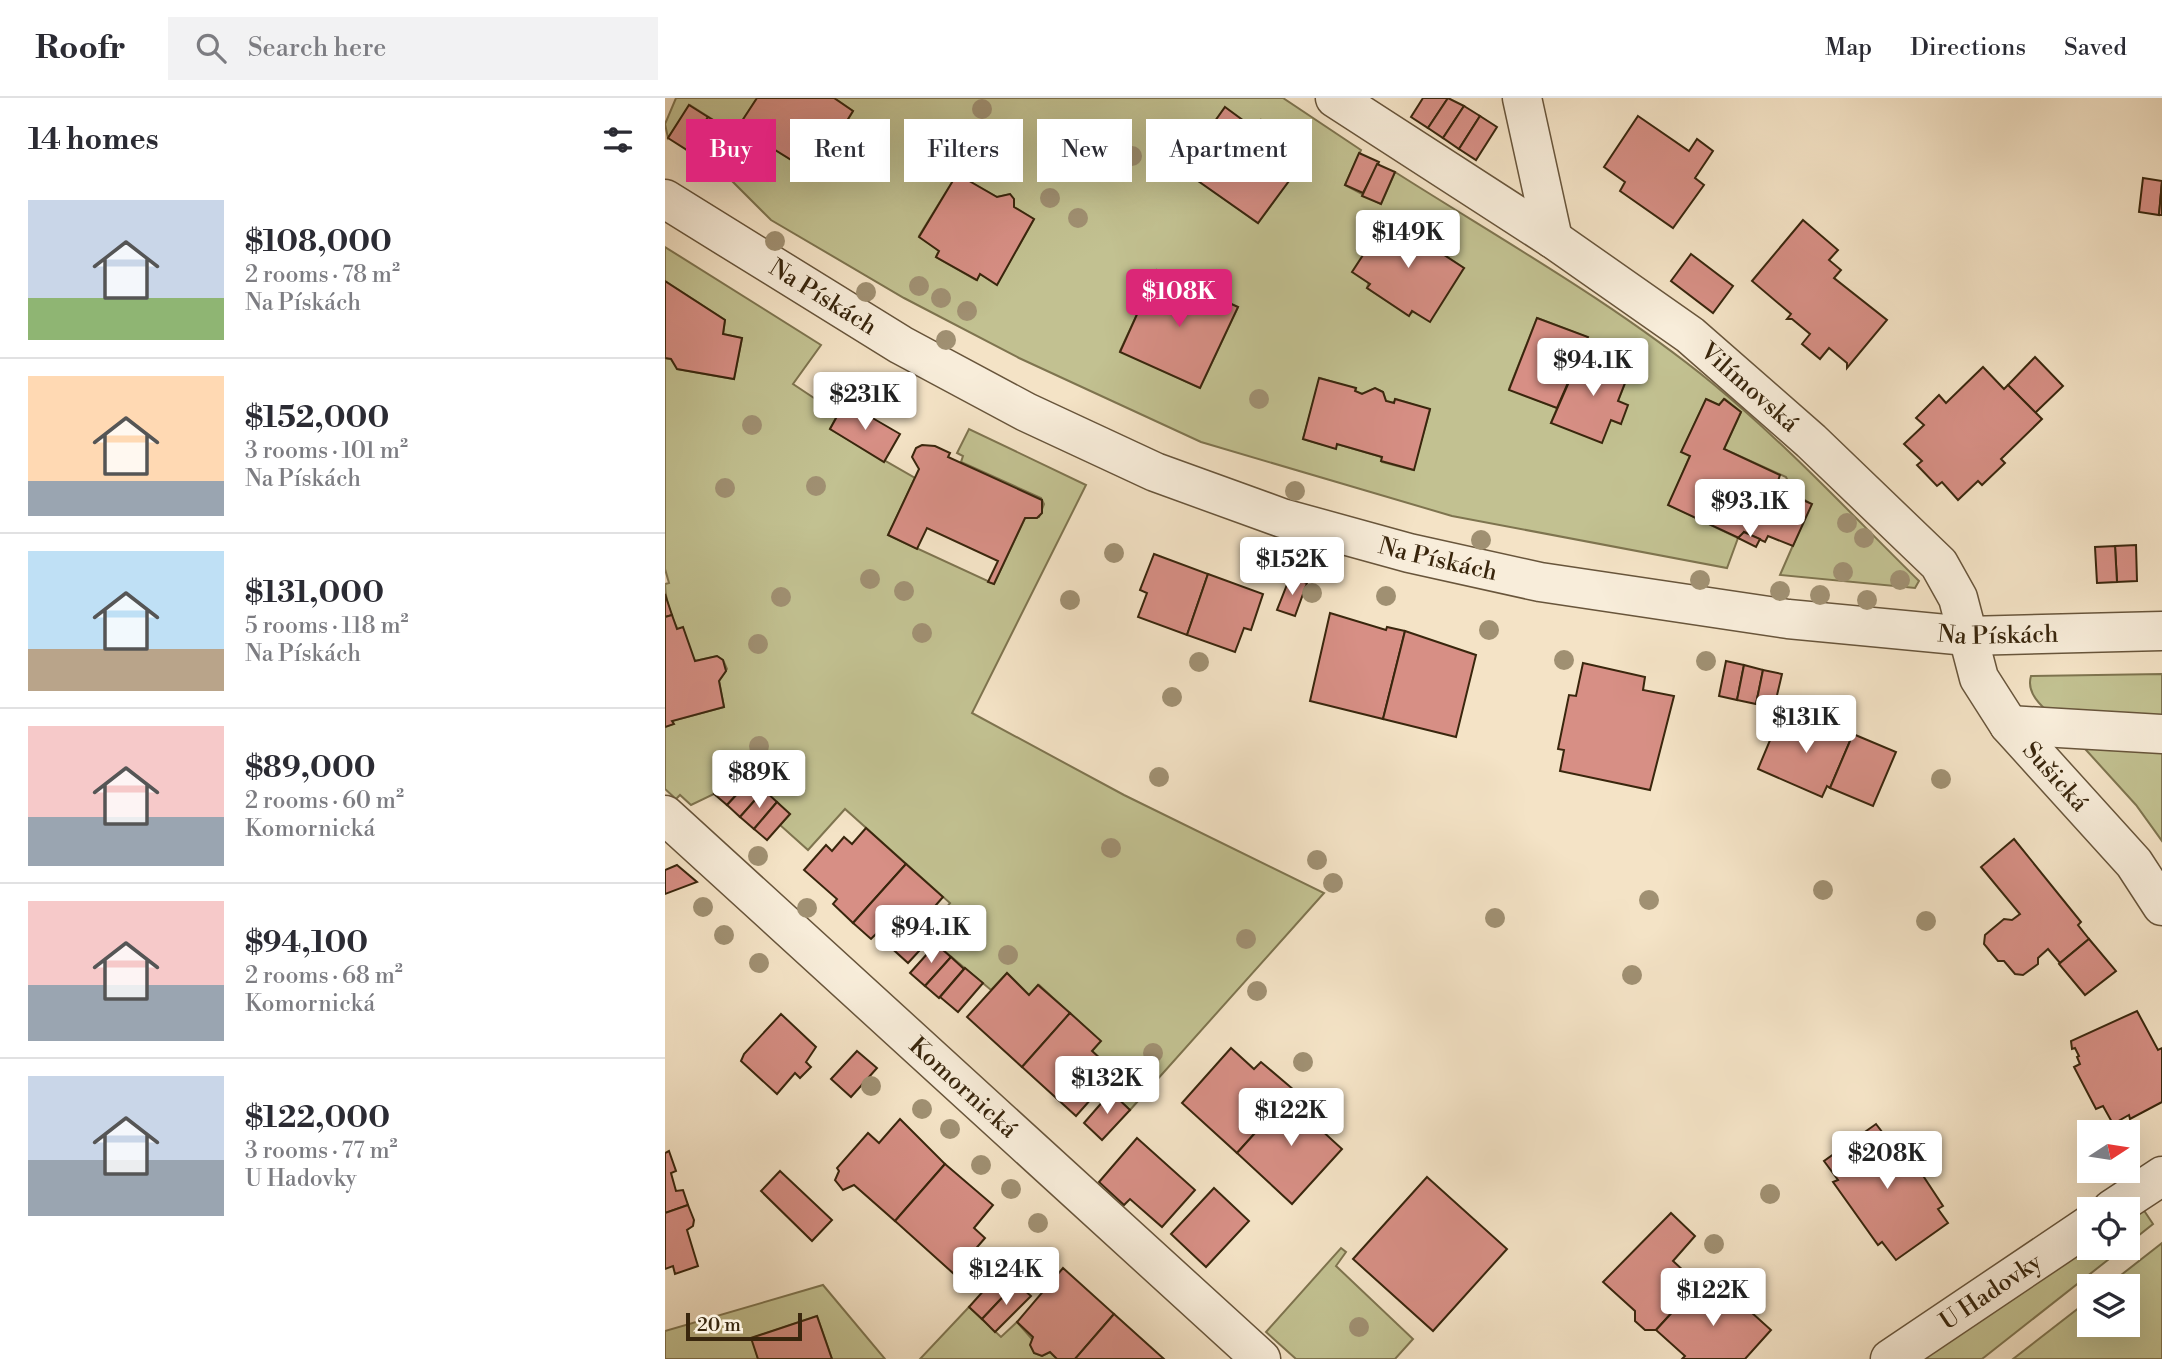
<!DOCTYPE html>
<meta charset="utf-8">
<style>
:root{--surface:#fff;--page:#f2f2f3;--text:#2b2b33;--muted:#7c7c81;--line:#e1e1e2;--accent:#db2777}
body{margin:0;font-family:"Libre Bodoni",serif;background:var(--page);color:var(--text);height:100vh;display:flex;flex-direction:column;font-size:26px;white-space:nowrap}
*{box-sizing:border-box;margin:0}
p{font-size:23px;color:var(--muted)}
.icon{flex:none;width:38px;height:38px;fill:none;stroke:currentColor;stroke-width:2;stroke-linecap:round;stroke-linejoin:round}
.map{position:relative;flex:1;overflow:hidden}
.sheet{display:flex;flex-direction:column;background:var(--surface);width:665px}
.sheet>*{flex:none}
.top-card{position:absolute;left:21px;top:21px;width:665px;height:63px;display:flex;gap:14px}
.needle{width:46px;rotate:78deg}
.buttons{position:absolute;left:1412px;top:1022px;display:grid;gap:14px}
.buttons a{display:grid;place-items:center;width:63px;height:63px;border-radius:0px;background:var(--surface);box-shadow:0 7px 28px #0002;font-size:35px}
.scale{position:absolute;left:21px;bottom:18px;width:116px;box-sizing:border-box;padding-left:7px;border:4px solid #39260d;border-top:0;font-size:19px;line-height:24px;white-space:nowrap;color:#39260d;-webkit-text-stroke:5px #f8edda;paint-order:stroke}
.price{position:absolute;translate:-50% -60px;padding:0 16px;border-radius:7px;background:#fff;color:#222;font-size:23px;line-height:46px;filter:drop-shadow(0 2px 4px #0008)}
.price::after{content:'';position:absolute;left:50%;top:42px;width:21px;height:16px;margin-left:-10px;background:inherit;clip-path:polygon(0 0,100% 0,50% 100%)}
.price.selected{background:var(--accent);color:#fff}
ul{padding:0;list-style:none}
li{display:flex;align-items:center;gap:21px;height:175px;padding:0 28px}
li+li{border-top:2px solid var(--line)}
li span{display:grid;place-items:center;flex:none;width:196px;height:140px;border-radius:0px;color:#555}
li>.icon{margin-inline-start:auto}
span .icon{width:84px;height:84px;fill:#fffc;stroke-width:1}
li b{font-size:30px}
h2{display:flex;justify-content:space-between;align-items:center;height:84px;padding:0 28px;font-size:30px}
.chip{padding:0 24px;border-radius:0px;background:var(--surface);box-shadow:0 7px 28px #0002;font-size:24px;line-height:63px}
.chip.selected{background:var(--accent);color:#fff}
header{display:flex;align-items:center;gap:42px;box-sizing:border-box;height:98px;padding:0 35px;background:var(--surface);border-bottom:2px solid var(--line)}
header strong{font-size:33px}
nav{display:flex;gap:38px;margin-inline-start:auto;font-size:24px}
.search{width:490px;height:63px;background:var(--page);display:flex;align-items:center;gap:18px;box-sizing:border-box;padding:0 24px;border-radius:0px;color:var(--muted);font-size:26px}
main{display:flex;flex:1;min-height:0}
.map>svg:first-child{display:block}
.green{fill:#c2c191;stroke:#7e744f;stroke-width:2;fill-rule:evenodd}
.building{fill:#d78f85;stroke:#39260d;stroke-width:2}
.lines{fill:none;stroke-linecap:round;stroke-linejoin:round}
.minor-casing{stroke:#68553b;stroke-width:41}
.minor{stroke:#f8edda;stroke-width:38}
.tree{fill:#a09072}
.labels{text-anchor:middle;stroke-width:5;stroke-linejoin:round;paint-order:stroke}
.street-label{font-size:24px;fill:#39260d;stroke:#f8edda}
</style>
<header>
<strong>Roofr</strong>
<div class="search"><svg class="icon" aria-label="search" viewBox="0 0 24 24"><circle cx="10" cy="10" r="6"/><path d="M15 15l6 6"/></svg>Search here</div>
<nav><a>Map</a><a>Directions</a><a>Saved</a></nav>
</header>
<main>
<section class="sheet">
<h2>14 homes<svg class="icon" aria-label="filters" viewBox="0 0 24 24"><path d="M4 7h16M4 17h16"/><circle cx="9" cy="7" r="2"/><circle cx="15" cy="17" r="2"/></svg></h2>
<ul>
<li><span style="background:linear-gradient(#c9d6e8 70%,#8fb573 0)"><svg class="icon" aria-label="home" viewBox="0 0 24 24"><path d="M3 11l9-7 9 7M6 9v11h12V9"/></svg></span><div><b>$108,000</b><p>2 rooms · 78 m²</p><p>Na Pískách</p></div></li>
<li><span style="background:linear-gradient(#ffd9b3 75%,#9aa5b1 0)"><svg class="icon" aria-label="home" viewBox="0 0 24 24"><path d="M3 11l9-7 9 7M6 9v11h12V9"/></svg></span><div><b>$152,000</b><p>3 rooms · 101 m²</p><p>Na Pískách</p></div></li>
<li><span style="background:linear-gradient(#bfe0f5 70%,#b9a48a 0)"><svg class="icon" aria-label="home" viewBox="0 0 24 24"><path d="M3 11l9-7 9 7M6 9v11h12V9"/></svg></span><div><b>$131,000</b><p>5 rooms · 118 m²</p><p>Na Pískách</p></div></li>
<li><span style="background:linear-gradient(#f6c9c9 65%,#9aa5b1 0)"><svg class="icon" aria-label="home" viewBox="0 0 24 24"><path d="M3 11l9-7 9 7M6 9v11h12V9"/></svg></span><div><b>$89,000</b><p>2 rooms · 60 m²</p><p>Komornická</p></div></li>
<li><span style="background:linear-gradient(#f6c9c9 60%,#9aa5b1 0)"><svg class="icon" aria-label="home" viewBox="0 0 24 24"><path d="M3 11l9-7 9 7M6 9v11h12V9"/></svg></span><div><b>$94,100</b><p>2 rooms · 68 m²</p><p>Komornická</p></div></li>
<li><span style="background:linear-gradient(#c9d6e8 60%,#9aa5b1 0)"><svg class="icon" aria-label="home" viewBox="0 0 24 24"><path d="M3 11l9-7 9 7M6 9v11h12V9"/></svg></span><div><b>$122,000</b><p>3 rooms · 77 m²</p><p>U Hadovky</p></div></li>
</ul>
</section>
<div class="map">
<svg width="1497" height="1261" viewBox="0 0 1497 1261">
<rect width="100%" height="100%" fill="#f4e3c6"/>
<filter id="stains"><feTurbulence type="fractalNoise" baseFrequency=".00286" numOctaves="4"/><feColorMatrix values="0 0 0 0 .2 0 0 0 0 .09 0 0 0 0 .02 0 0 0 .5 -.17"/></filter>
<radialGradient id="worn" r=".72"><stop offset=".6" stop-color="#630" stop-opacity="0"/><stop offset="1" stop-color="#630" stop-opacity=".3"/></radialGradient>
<!-- green -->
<g class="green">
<path d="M 11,0 L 92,0 L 74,29 L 149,76 L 188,13 L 169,0 L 618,0 L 696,52 L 680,87 L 716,106 L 730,74 C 837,142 949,205 1047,285 C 1121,346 1186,416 1254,483 L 1250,490 L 1115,477 L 1146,406 L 1128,394 L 1121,379 L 1059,351 L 1076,314 L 1060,301 L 1054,307 L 1041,301 L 1017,353 L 1025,358 L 1004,407 L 1073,440 L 1062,470 L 787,418 L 536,344 L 354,260 L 239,200 L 106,122 L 60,76 L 80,42 L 25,7 L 3,40 L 0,26 ZM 560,10 L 637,64 L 593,125 L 516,70 ZM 292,76 L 332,99 L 345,96 L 349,101 L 349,109 L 369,121 L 332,186 L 315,176 L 311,182 L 271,159 L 274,153 L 254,138 ZM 722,120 L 751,139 L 760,126 L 778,138 L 770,151 L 799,170 L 744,217 L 702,190 ZM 492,173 L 573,209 L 535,290 L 455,253 ZM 872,220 L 922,239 L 917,254 L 965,273 L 953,303 L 956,326 L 946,322 L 886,325 L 892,310 L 844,291 ZM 655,280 L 691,291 L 690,293 L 697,296 L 710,290 L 718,294 L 721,303 L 729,305 L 731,301 L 765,312 L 748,372 L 717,364 L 717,359 L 672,346 L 670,350 L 638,341 Z"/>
<path d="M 0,149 L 156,247 L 128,286 L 173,316 L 165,331 L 250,380 L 223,437 L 329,486 L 360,420 L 374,419 L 379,406 L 376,400 L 296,364 L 298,358 L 292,355 L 304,331 L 421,387 L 307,615 L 459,697 L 659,795 L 465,1012 L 438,987 L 450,974 L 427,953 L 435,943 L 374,887 L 364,897 L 342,875 L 326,892 L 271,846 L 286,828 L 282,823 L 281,810 L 285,805 L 180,711 L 143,752 L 115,727 L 125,716 L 73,670 L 49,696 L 26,707 L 15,697 L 11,701 L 0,691 L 0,629 L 8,626 L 7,623 L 59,609 L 54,583 L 62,571 L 58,562 L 52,558 L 30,563 C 17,540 0,513 0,486 L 4,485 L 0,471 L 0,260 L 6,261 L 13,271 L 69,281 L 77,240 L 58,236 L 60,222 L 0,183 Z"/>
<path d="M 1497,576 L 1497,629 L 1393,623 C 1381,612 1360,597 1366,578 Z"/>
<polygon points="1412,642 1497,646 1497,743 1471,707"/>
<polygon points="1472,1102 1488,1126 1463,1146 1463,1111"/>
<polygon points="1497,1145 1497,1261 1348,1261 1424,1202 1424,1227 1463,1227 1463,1188 1442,1188"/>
<polygon points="676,1150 681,1154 671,1168 748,1241 730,1261 631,1261 601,1234"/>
<polygon points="1424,1150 1458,1150 1317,1261 1243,1261"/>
<polygon points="158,1187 220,1261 167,1261 152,1218 87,1240 93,1261 0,1261 0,1233"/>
<polygon points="304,1209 336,1239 352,1224 367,1241 369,1255 377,1258 385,1254 392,1261 255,1261"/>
</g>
<!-- building -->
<g class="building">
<polygon points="92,0 169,0 188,13 149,76 73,29"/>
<polygon points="758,0 783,0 763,30 746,19"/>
<polygon points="783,0 799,8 778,40 763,30"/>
<polygon points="24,7 43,19 22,52 3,40"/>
<polygon points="799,8 815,18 794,51 778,40"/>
<polygon points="560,9 590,31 596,22 613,34 607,43 638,64 593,125 516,71"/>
<polygon points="815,18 832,29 811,62 794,51"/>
<polygon points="973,18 1024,53 1032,41 1048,53 1030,80 1039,87 1008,130 955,93 960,84 939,69"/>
<polygon points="43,19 62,30 40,64 22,52"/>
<polygon points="62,30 81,42 60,76 40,64"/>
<polygon points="694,55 714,64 698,95 680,87"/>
<polygon points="712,66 730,74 716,106 697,98"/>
<polygon points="292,76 332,99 345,96 349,101 349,109 369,121 332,187 315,176 312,182 271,159 274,153 254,139"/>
<polygon points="1478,80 1497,83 1494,117 1474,114"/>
<polygon points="1497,83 1497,117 1494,117"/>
<polygon points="722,120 751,139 759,126 778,139 770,151 799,170 765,224 747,213 744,218 702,190 705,186 687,174"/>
<polygon points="1138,122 1173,152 1164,162 1176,172 1169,180 1222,222 1182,270 1182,265 1164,250 1155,261 1137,246 1145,236 1127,221 1122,221 1126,216 1087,183"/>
<polygon points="1026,156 1068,188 1048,215 1006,183"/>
<polygon points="492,172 573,209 535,290 455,254"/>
<polygon points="0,183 60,222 58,236 77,240 69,281 12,271 6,261 0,260"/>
<polygon points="872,220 923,239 892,310 844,292"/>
<polygon points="917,254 965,272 953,303 963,307 956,326 946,322 937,345 886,325"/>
<polygon points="1370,259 1398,288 1370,315 1343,287"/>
<polygon points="1318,269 1339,291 1343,287 1377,321 1336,361 1340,365 1317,387 1313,383 1293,402 1277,384 1272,388 1252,367 1257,363 1239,346 1259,327 1251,320 1274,297 1281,305"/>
<polygon points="654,280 691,290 690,293 697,296 710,290 718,294 721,303 729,305 730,301 765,311 749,372 716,363 717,359 672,346 671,351 638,341"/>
<polygon points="1041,301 1054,307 1059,301 1076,314 1059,351 1115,377 1113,383 1126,389 1122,395 1147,406 1128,448 1103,438 1100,444 1079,434 1076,441 1003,407 1025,358 1016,354"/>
<polygon points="180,304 235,336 219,364 165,331"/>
<polygon points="257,347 270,348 285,355 283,359 377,402 377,415 372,420 360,420 329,486 323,484 333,463 262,430 252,451 223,437 254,371 247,359 251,350"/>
<polygon points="1079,434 1095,441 1091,449 1073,440"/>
<polygon points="1471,447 1472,483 1452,484 1450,448"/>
<polygon points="1450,448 1452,484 1432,485 1430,449"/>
<polygon points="489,456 543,476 522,537 473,519 482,495 475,492"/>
<polygon points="543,476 598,496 586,532 579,530 570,554 522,537"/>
<polygon points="625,479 642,485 630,518 612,512"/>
<polygon points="0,496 7,517 0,519"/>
<polygon points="665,515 721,532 722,529 740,533 718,621 645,603"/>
<polygon points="7,517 12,531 18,529 30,563 52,558 58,562 61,573 54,583 59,609 7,623 9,626 0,629 0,519"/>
<polygon points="740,533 811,557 791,639 718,621"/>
<polygon points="1061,563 1079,567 1072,602 1054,598"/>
<polygon points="918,565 980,579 978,592 1009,598 985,692 895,673 899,652 893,651 904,597 911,598"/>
<polygon points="1079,567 1098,572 1091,606 1072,602"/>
<polygon points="1098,572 1117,576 1109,610 1091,606"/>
<polygon points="1145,618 1188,636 1165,690 1162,688 1157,699 1093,671 1113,623 1138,634"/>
<polygon points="1188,636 1231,654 1208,708 1165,690"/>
<polygon points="73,670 86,681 62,707 49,696"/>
<polygon points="86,681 99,692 75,719 62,707"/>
<polygon points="99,692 112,704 89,731 75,719"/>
<polygon points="112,704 125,716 102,742 89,731"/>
<polygon points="201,730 241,766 188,825 168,806 172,801 139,772 161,747 167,753 179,739 187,746"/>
<polygon points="1349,741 1416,824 1413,827 1424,841 1395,865 1383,851 1373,860 1373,866 1358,877 1350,876 1339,863 1333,863 1319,846 1320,837 1339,821 1347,822 1355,816 1316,769"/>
<polygon points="241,766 278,799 264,815 271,822 260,834 266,840 243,865 211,836 206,841 188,825"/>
<polygon points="12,767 32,784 0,796 0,772"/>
<polygon points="1424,841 1451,873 1420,897 1394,866"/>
<polygon points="271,846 286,859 260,888 245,875"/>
<polygon points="286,859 299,871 274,900 260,888"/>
<polygon points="300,870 318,885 293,914 275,899"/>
<polygon points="342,875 364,897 373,887 405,915 357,969 302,919"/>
<polygon points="1472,913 1493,952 1497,950 1497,1004 1465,1021 1464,1017 1448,1026 1438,1008 1431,1011 1409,969 1415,966 1412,959 1414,958 1410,950 1407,951 1406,943"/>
<polygon points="405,915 436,943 427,953 450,974 411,1018 357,969"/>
<polygon points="116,916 151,949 141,964 146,969 135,980 130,975 112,996 76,963 79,956"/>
<polygon points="566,950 589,971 596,964 629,992 572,1055 517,1005"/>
<polygon points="192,953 212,970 186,999 166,981"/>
<polygon points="629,992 661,1022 654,1030 677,1051 627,1106 572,1055"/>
<polygon points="446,994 465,1012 437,1042 419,1025"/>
<polygon points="235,1021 280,1066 230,1123 189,1087 178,1092 170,1082 174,1073 172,1070 203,1035 214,1045"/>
<polygon points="1211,1026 1221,1039 1226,1036 1249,1064 1278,1108 1273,1111 1283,1125 1231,1162 1217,1144 1213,1147 1168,1084 1173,1082 1159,1063"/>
<polygon points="472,1040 530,1092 497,1129 465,1101 459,1107 434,1084"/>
<polygon points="4,1053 11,1073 6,1075 11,1093 18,1092 23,1107 0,1115 0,1055"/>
<polygon points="280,1066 328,1107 309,1130 320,1140 289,1176 230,1123"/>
<polygon points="115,1073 167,1122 147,1143 96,1093"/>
<polygon points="762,1079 842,1151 768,1233 688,1161"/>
<polygon points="549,1090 584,1123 541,1169 506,1136"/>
<polygon points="23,1107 29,1122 28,1128 22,1132 33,1168 10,1176 8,1168 0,1171 0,1115"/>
<polygon points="1006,1115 1030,1138 1008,1163 1033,1186 991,1232 980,1232 970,1223 970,1213 938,1184"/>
<polygon points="398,1170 449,1216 410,1261 392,1261 385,1254 377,1258 369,1255 365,1247 368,1239 352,1224"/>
<polygon points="338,1171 351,1185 317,1221 304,1209"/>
<polygon points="351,1185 366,1198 330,1234 317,1221"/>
<polygon points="1033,1186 1057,1207 1066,1196 1106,1232 1080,1261 1017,1261 1020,1258 991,1232"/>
<polygon points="449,1216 499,1261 410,1261"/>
<polygon points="152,1218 167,1261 93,1261 86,1240"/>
</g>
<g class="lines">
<defs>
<g id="minor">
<path id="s1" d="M 670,0 L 888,141 L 1025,237 L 1146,343 L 1274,466 L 1293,500 L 1314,580 L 1344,627 L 1469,765 L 1497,808"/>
<polyline points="857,0 888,141"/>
<path id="s2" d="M 0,101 L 236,247 L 361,314 L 490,374 L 617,420 L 744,455 L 875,484 L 1123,521 L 1302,538 L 1497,533"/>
<polyline points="1344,627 1497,636"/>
<path id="s3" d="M 0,717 L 596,1261"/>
<polyline points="1447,1111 1497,1078"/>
<path id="s4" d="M 1225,1261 L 1424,1127"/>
</g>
</defs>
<!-- minor casing -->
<use href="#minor" class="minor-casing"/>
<!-- minor -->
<use href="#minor" class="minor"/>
</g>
<!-- trees -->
<g class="tree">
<circle cx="317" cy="11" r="10"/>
<circle cx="467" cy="58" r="10"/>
<circle cx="385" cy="100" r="10"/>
<circle cx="413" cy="120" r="10"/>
<circle cx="110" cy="143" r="10"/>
<circle cx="254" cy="188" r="10"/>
<circle cx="201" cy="194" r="10"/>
<circle cx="276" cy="200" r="10"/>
<circle cx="302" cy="213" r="10"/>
<circle cx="281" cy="242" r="10"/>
<circle cx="594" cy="301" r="10"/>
<circle cx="87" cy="327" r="10"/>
<circle cx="151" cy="388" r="10"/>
<circle cx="60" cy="390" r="10"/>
<circle cx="630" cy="393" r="10"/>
<circle cx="1182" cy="425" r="10"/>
<circle cx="1199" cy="440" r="10"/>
<circle cx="816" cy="442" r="10"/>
<circle cx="449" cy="455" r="10"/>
<circle cx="1178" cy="474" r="10"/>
<circle cx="205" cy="481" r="10"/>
<circle cx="1035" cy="482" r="10"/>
<circle cx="1235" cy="482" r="10"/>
<circle cx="239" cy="493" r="10"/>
<circle cx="1115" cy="493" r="10"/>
<circle cx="647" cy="495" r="10"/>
<circle cx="1155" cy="497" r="10"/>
<circle cx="721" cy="498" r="10"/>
<circle cx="116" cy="499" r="10"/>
<circle cx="405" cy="502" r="10"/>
<circle cx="1202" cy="502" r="10"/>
<circle cx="824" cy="532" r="10"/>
<circle cx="257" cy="535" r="10"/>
<circle cx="93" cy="546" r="10"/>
<circle cx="899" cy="562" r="10"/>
<circle cx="1041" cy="563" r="10"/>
<circle cx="534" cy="564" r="10"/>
<circle cx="507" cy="599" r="10"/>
<circle cx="94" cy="648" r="10"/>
<circle cx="494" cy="679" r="10"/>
<circle cx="1276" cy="681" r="10"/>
<circle cx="446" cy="750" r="10"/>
<circle cx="93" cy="758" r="10"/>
<circle cx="652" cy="762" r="10"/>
<circle cx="668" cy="785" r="10"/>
<circle cx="1158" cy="792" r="10"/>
<circle cx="984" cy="802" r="10"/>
<circle cx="38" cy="809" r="10"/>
<circle cx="142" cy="810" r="10"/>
<circle cx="830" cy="820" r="10"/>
<circle cx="1261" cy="823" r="10"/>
<circle cx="59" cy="837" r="10"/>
<circle cx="581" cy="841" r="10"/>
<circle cx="343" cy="857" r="10"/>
<circle cx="94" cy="865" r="10"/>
<circle cx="967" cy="877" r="10"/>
<circle cx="592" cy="893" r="10"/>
<circle cx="488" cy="955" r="10"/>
<circle cx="638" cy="964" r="10"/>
<circle cx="206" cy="988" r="10"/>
<circle cx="257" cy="1011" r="10"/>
<circle cx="285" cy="1031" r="10"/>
<circle cx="316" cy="1067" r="10"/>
<circle cx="346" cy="1091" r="10"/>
<circle cx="1105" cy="1096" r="10"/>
<circle cx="373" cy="1125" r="10"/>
<circle cx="1049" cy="1146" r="10"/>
<circle cx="694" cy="1229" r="10"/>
</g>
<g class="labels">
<!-- street labels -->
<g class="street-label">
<text dy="8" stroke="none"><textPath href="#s2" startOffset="186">Na Pískách</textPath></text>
<text dy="8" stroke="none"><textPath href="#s1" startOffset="506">Vilímovská</textPath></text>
<text dy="8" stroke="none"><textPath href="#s2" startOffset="858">Na Pískách</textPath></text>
<text dy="8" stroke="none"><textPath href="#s2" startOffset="1424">Na Pískách</textPath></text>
<text dy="8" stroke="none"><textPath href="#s1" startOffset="1012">Sušická</textPath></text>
<text dy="8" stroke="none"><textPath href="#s3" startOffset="404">Komornická</textPath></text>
<text dy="8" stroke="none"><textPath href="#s4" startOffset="121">U Hadovky</textPath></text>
</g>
</g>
<rect width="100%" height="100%" filter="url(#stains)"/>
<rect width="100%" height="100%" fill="url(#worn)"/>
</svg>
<div class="buttons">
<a><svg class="needle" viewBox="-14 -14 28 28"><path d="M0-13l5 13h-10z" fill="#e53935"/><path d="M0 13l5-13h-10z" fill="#7c7c81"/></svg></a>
<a><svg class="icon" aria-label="locate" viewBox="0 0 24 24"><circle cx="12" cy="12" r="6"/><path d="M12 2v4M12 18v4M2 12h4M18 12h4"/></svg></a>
<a><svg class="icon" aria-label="layers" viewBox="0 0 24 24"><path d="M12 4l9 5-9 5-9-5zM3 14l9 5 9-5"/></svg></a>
</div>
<div class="scale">20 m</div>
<b class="price" style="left:743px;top:172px">$149K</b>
<b class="price selected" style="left:514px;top:231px">$108K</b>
<b class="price" style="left:928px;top:300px">$94.1K</b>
<b class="price" style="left:200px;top:334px">$231K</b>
<b class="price" style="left:1085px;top:441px">$93.1K</b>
<b class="price" style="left:627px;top:499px">$152K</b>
<b class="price" style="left:1141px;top:657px">$131K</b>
<b class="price" style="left:94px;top:712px">$89K</b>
<b class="price" style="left:266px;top:867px">$94.1K</b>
<b class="price" style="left:442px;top:1018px">$132K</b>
<b class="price" style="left:626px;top:1050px">$122K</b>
<b class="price" style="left:1222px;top:1093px">$208K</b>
<b class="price" style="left:341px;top:1209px">$124K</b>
<b class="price" style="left:1048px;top:1230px">$122K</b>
<div class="top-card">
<a class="chip selected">Buy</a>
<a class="chip">Rent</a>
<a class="chip">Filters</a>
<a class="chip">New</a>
<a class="chip">Apartment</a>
</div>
</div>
</main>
